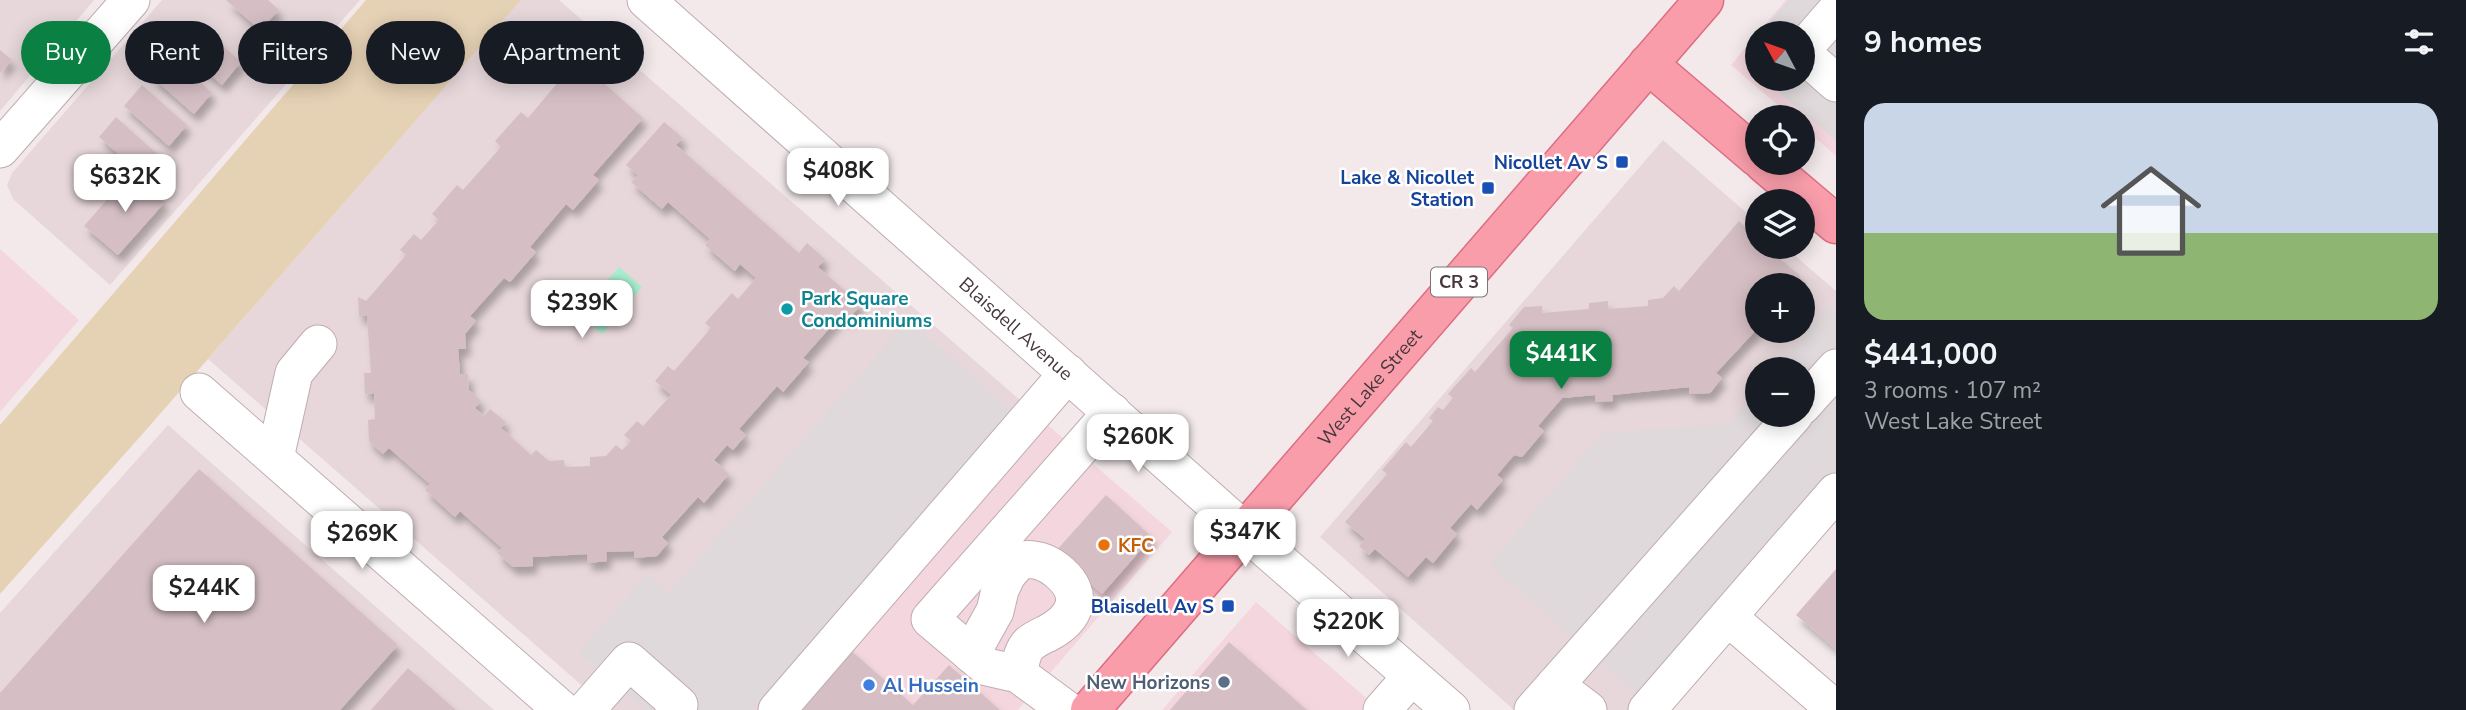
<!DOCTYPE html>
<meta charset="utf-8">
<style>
:root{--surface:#171b24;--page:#242831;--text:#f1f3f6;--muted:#9ea1a6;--line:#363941;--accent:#0b8043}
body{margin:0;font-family:"Nunito Sans",sans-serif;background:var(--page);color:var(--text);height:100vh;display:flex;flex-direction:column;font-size:26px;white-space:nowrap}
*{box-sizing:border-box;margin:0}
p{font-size:23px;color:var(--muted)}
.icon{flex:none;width:38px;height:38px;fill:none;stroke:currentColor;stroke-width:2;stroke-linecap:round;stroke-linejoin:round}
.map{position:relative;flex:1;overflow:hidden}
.sheet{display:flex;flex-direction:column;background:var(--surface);width:630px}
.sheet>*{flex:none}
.banner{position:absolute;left:21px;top:21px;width:665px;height:63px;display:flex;gap:14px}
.needle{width:46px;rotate:311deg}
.controls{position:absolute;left:1745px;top:21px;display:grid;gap:14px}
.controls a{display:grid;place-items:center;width:70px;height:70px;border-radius:50%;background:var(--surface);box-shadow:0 4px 18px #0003;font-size:35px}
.price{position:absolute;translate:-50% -60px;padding:0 16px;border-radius:14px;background:#fff;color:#222;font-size:23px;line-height:46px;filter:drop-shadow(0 2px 4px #0008)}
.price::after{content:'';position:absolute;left:50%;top:42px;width:21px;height:16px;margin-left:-10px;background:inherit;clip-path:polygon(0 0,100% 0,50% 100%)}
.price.current{background:var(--accent);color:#fff}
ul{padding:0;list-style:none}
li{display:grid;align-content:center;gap:14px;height:371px;padding:0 28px}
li+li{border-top:2px solid var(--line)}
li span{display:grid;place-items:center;height:217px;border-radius:21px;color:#555}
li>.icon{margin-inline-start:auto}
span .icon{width:126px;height:126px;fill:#fffc;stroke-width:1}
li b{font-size:30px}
h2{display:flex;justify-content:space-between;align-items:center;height:84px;padding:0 28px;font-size:30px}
.chip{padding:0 24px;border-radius:32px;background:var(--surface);box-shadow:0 4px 18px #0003;font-size:24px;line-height:63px}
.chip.current{background:var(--accent);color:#fff}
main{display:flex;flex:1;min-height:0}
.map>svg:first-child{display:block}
.residential{fill:#e7d7da;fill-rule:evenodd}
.commercial{fill:#f4d6de}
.green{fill:#e5d1b4}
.parking{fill:#dfd9db}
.water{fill:#a9edce}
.building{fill:#d5bfc4;filter:url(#shadow)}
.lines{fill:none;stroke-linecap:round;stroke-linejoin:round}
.minor-casing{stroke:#bfacb0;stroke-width:39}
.major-casing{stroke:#dd6d80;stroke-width:41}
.minor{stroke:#fff;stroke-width:37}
.major{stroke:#f99dab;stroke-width:38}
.transit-dot{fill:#1a4fb4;stroke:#fff;stroke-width:2.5}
.culture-dot{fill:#0f9aa8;stroke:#fff;stroke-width:2.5}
.food-dot{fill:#e8710a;stroke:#fff;stroke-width:2.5}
.service-dot{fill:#5c6f8a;stroke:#fff;stroke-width:2.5}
.shop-dot{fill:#3f7fe0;stroke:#fff;stroke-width:2.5}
.labels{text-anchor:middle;stroke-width:5;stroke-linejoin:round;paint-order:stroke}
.shield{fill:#fff;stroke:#7e7476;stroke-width:2}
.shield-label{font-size:18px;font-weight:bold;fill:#47383c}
.transit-label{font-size:19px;font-weight:bold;fill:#164399;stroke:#fff;text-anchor:end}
.culture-label{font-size:19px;font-weight:bold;fill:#0d838f;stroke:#fff;text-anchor:start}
.street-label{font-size:19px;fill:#47383c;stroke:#fff}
.food-label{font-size:19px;font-weight:bold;fill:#c56008;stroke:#fff;text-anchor:start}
.service-label{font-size:19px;font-weight:bold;fill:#4e5e75;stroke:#fff;text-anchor:end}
.shop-label{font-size:19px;font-weight:bold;fill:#366cbe;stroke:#fff;text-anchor:start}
</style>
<main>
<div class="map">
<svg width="1836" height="710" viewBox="0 0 1836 710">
<defs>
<filter id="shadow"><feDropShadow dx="4.5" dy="8" stdDeviation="3.5" flood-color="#0004"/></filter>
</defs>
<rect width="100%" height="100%" fill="#f3e9eb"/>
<!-- residential -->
<g class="residential">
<polygon points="0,0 94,0 0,111"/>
<polygon points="162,0 360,0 110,285 13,199 7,185 12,173"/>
<polygon points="521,0 559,0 1027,406 767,710 610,710 208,359"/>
<path d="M 1663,140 L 1757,222 L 1757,247 L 1785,247 L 1836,291 L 1836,472 L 1630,710 L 1514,710 L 1320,537 ZM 1757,285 L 1802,285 L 1802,331 L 1757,331 ZM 1757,369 L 1802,369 L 1802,415 L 1757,415 Z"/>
<polygon points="168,425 494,710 0,710 0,613"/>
</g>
<!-- commercial -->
<g class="commercial">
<polygon points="1786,0 1836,0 1836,156 1803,127 1802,117 1792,117 1731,65 1757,34 1757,79 1802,79 1802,33 1758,33"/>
<polygon points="0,249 79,320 0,412"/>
<polygon points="1042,420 1172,532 1018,710 792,710"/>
<polygon points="1256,602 1380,710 1162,710"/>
</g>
<!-- green -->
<polygon class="green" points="366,0 521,0 146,430 0,594 0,425"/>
<!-- parking -->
<g class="parking">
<polygon points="1788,0 1836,0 1836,141 1765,80 1802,79 1802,33 1760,33"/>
<polygon points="1829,306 1836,313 1836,470 1639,695 1489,564 1603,433 1728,424 1757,390 1757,415 1802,415 1802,369 1775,369"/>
<polygon points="908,320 1013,412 753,710 645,710 579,652 647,575 669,593"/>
</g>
<!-- water -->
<polygon class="water" points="619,267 642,287 602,334 579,314"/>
<!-- building -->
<g class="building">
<polygon points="226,0 268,0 279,10 260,30"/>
<polygon points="200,26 241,62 222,85 180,48"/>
<polygon points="0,50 12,60 0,73"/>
<polygon points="572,55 643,118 593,175 599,180 573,210 566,204 530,247 536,252 510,282 504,278 470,316 476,321 465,334 466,349 458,349 460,374 468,374 469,390 481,401 475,408 484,416 490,409 506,422 501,428 531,455 536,450 549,461 564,460 565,467 590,466 590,457 606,456 616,445 622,450 631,441 624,435 637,421 643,426 671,395 655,381 668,366 674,371 711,328 705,323 732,293 738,299 756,278 740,264 735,271 705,245 710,239 668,202 662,209 631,182 638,175 626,165 664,122 683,138 676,145 799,253 807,243 825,259 818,267 861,305 848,319 842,314 803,358 809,362 783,392 777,386 739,429 746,435 733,450 727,445 714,460 729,474 704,503 698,497 662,537 668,543 657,556 634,558 634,551 606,552 607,561 588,563 587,554 533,557 533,566 513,567 497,553 502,548 460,511 455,517 425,490 430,484 389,448 383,454 369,441 368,420 375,419 374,393 365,394 364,373 371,373 367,316 359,316 358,297 366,301 406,255 400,250 414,234 421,240 439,220 432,214 457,185 463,190 501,147 495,141 521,112 528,118 564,75 559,70"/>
<polygon points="170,56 212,93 194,114 152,77"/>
<polygon points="142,85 187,125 169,146 124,106"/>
<polygon points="116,117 157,154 140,173 99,137"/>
<polygon points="131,172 165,202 118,255 84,226"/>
<polygon points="1739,221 1757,237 1757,247 1774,247 1771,251 1801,277 1794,285 1757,285 1757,329 1716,373 1722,378 1710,393 1689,394 1689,387 1612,395 1613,401 1596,402 1595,395 1562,398 1538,426 1544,431 1522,457 1514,455 1497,475 1503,480 1477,510 1471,504 1450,528 1457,534 1433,563 1426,557 1408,577 1375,549 1369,555 1359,546 1365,539 1345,522 1387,474 1382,470 1406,442 1411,447 1433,421 1429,418 1438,407 1443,410 1453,398 1448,394 1471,368 1475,372 1513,328 1509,325 1524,307 1542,306 1542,313 1589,309 1589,303 1608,301 1608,309 1648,306 1648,300 1663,298 1674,286 1679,291"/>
<polygon points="199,469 398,645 340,710 0,710 0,693"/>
<polygon points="1106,495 1152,537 1102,594 1055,552"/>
<polygon points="1836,569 1836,649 1796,615"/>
<polygon points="1229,642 1307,710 1170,710"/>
<polygon points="847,647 913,705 949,665 1000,710 791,710"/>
<polygon points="408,668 456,710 371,710"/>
</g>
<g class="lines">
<defs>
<g id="minor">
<path id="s1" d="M 646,0 L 1245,531 L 1451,710"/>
<polyline points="1802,50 1836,11"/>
<polyline points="1802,53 1836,83"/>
<polyline points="0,149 131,0"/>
<polyline points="199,392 562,710"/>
<polyline points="1802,406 1836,368"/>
<polyline points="275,458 294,373 318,344"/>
<polyline points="1728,617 1836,710"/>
<path d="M 971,654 L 995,611 L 1000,590 L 1007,575 L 1020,560 C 1036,558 1048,562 1060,573 C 1085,595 1076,618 1048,633 C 1042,636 1035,639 1029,644 C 1022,651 1020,665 1018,674"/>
<polyline points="1555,685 1588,710"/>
<polyline points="586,710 629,661 679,705 674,710"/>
<polyline points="777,710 1068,373"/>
<polyline points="1067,710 1018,674 987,667 930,619 1112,412"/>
<polyline points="1382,710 1412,676"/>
<polyline points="1533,710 1794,415"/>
<polyline points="1647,710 1836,492"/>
</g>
<g id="major">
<polyline points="1648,64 1757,157"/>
<polyline points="1764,163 1836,224"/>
<path id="s2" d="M 1090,710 L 1704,0"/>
</g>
</defs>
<!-- minor casing -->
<use href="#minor" class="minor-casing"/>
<!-- major casing -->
<use href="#major" class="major-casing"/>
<!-- minor -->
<use href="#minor" class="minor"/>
<!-- major -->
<use href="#major" class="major"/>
</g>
<!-- markers -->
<g class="transit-dot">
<rect x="1615" y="155" width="14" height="14" rx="3.5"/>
<rect x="1481" y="181" width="14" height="14" rx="3.5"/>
<rect x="1221" y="599" width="14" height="14" rx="3.5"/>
</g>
<circle class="culture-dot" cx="787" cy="309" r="7"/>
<circle class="food-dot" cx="1104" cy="545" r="7"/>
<circle class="service-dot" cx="1224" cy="682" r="7"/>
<circle class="shop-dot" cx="869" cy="685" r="7"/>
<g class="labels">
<!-- shield labels -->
<rect class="shield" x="1431" y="267.5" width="56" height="29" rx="5"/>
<g class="shield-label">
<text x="1459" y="288">CR 3</text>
</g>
<!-- transit labels -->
<g class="transit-label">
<text x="1608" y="169">Nicollet Av S</text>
<text x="1474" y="184">Lake &amp; Nicollet<tspan x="1474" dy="22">Station</tspan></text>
<text x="1214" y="613">Blaisdell Av S</text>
</g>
<!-- culture labels -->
<g class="culture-label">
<text x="801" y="305">Park Square<tspan x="801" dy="22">Condominiums</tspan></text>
</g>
<!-- street labels -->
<g class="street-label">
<text dy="7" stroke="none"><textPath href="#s1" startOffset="495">Blaisdell Avenue</textPath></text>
<text dy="7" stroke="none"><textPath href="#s2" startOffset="427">West Lake Street</textPath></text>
</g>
<!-- food labels -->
<g class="food-label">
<text x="1118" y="552">KFC</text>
</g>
<!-- service labels -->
<g class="service-label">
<text x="1210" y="689">New Horizons</text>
</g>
<!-- shop labels -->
<g class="shop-label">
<text x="883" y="692">Al Hussein</text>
</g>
</g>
</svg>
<div class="controls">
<a><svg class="needle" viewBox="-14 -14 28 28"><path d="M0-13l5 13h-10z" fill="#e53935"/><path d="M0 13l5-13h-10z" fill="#9ea1a6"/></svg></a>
<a><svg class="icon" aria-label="locate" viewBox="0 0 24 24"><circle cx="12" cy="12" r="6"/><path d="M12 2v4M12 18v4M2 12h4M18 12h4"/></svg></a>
<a><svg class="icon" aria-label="layers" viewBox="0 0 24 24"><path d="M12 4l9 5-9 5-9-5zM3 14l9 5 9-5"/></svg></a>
<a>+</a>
<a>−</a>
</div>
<b class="price" style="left:838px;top:208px">$408K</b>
<b class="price" style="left:125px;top:214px">$632K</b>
<b class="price" style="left:582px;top:340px">$239K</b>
<b class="price current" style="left:1561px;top:391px">$441K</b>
<b class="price" style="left:1138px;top:474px">$260K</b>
<b class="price" style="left:1245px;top:569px">$347K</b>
<b class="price" style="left:362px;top:571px">$269K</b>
<b class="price" style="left:204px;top:625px">$244K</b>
<b class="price" style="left:1348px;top:659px">$220K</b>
<div class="banner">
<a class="chip current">Buy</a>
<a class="chip">Rent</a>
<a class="chip">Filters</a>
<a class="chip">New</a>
<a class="chip">Apartment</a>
</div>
</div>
<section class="sheet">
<h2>9 homes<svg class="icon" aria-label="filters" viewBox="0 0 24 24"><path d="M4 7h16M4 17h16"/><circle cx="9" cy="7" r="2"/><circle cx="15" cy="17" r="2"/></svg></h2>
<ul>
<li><span style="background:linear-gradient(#c9d6e8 60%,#8fb573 0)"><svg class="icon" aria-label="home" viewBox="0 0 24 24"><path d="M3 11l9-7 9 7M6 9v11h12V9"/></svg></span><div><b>$441,000</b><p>3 rooms · 107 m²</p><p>West Lake Street</p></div></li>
</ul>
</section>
</main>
